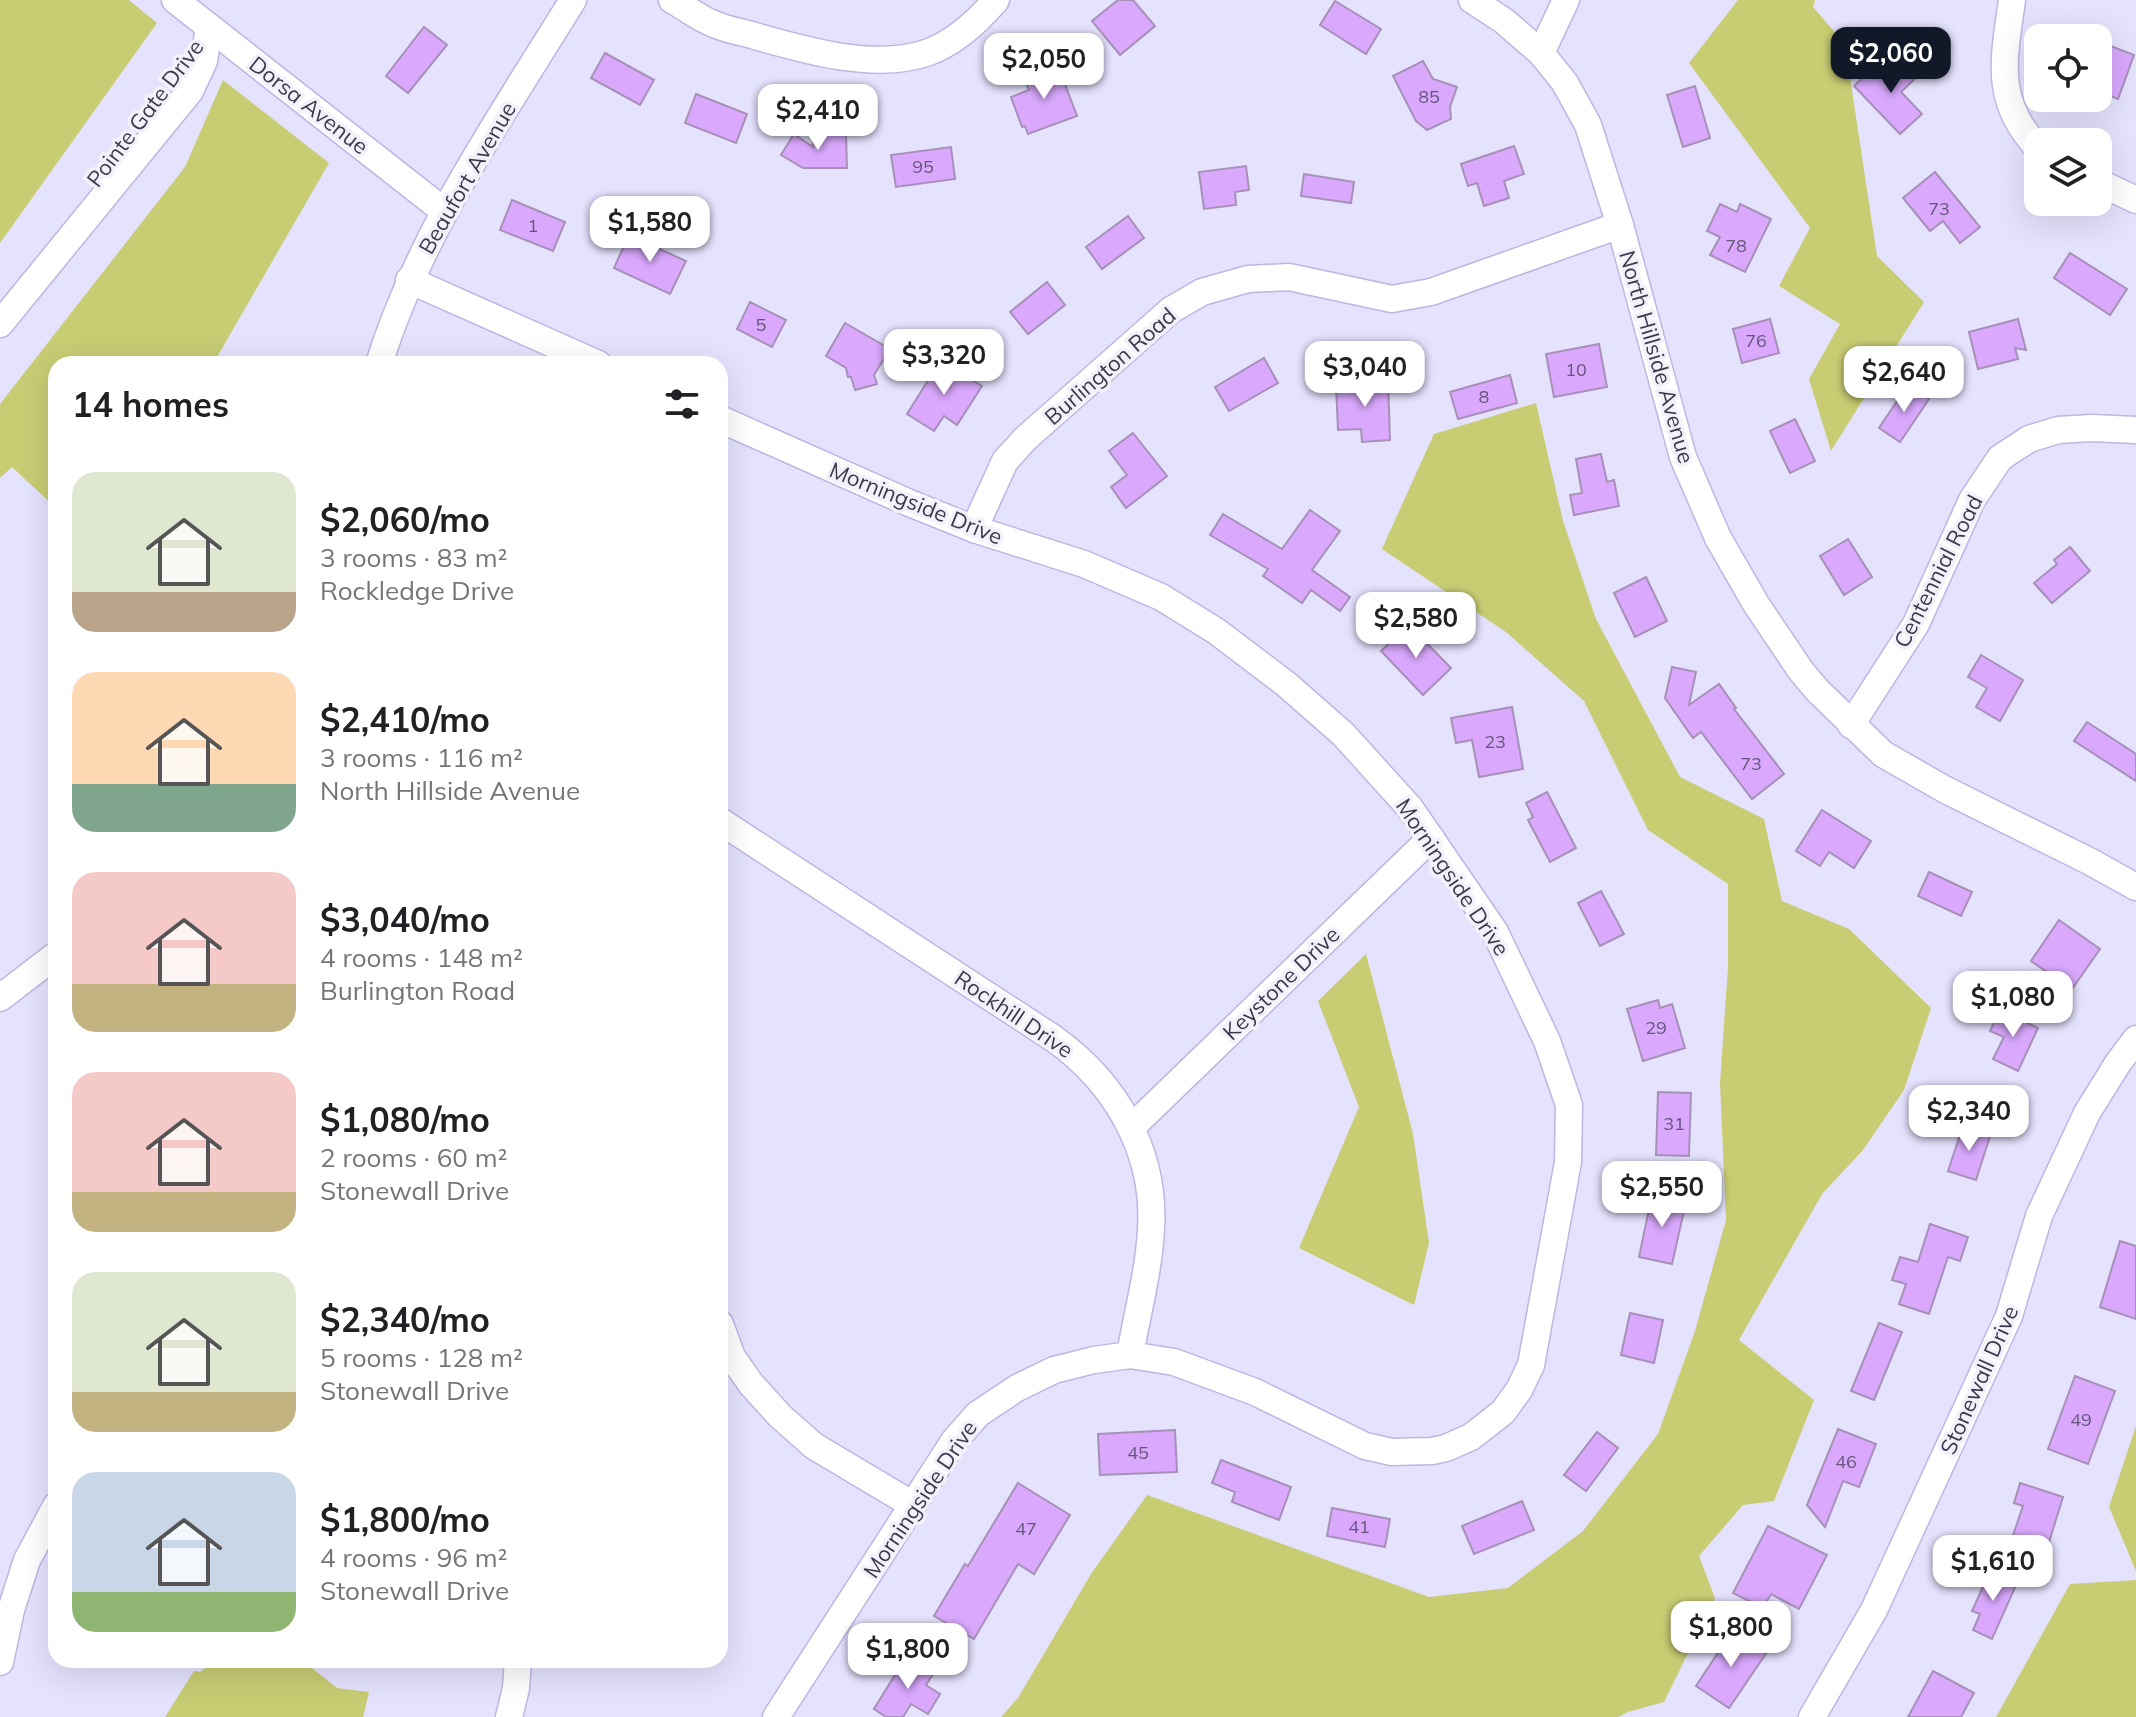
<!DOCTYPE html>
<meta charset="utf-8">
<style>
:root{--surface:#fff;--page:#f6f6f6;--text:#202124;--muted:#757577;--accent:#111827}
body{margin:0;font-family:Mulish,sans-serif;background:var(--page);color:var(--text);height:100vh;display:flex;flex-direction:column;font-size:30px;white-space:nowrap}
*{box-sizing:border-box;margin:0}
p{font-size:26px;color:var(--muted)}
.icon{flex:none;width:44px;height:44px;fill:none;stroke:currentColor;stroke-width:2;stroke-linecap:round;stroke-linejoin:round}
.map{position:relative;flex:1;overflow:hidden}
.panel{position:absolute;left:48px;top:356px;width:680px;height:1312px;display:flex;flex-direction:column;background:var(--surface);border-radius:24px;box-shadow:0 8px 32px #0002}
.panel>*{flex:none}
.controls{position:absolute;left:2024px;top:24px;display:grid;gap:16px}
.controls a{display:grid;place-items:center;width:88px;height:88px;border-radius:16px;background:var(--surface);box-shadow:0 8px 32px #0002;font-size:40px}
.price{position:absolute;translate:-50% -68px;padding:0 18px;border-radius:16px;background:#fff;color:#222;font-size:26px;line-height:52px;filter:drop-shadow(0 2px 4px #0008)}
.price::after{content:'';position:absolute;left:50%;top:48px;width:24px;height:18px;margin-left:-12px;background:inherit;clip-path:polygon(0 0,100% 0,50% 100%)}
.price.selected{background:var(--accent);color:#fff}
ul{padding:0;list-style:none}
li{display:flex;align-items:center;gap:24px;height:200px;padding:0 24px}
li span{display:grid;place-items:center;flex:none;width:224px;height:160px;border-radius:24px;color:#555}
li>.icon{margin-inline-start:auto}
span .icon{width:96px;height:96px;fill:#fffc;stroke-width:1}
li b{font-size:34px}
h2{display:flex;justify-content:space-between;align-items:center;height:96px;padding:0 24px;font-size:34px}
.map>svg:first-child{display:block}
.green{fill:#c8cc73}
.building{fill:#daa9fe;stroke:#a790b8;stroke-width:2}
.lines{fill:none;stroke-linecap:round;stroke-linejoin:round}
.minor-casing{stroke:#bcb6e3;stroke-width:29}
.minor{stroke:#fff;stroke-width:26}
.labels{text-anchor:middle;stroke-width:7;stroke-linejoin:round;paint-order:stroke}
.number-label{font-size:18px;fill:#645678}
.street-label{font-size:22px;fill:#3c3a4c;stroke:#f3f2fb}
</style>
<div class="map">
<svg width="2136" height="1717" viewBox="0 0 2136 1717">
<rect width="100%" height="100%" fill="#e5e2fe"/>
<!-- green -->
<g class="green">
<polygon points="0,0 129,0 157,23 0,243"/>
<polygon points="1738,0 1815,0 1813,7 1845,44 1877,256 1924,302 1831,451 1809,379 1840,324 1779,286 1810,228 1689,63"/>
<polygon points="223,80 329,163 213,364 56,364 56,508 12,467 0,478 0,404 185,167"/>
<polygon points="1536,403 1563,521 1596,619 1680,777 1764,819 1782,901 1849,929 1931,1008 1904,1090 1863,1150 1822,1194 1739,1340 1814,1400 1774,1501 1743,1505 1699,1556 1715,1598 1664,1702 1628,1712 1618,1717 1001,1717 1018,1698 1091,1574 1147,1495 1429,1597 1508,1588 1583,1531 1658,1434 1695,1331 1726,1220 1720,1083 1728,967 1728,884 1648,830 1584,701 1506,632 1382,549 1434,434"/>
<polygon points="1366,954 1413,1134 1429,1243 1414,1305 1299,1248 1359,1107 1318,1001"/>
<polygon points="2136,1426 2136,1571 2109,1507"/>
<polygon points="2136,1580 2136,1717 1996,1717 2070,1584"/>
<polygon points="217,1660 302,1660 337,1688 369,1692 363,1717 165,1717 194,1671 200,1672"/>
</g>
<!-- building -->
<g class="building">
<polygon points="1118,0 1133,0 1155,26 1120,55 1092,21"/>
<polygon points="1335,1 1381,29 1366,54 1320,25"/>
<polygon points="424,27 447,45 408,93 386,76"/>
<polygon points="2098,41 2134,55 2118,99 2098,91"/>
<polygon points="605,53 654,80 640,105 591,78"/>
<polygon points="1423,61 1433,79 1457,87 1450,107 1451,119 1427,130 1416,121 1393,76"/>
<polygon points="1904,61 1918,76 1901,92 1922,114 1900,134 1854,86 1878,63 1889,74"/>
<polygon points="1058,66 1077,116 1028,134 1025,126 1022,127 1011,97 1029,90 1024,78"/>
<polygon points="1695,86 1710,138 1683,147 1667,95"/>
<polygon points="696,94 747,114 736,143 685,123"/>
<polygon points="794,134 813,147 813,135 846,135 847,168 803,168 781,155"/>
<polygon points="1514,146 1524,174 1504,181 1509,198 1484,206 1477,183 1468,186 1461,164"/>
<polygon points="951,147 955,179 896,187 891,155"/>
<polygon points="1246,166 1249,190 1235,192 1236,205 1204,209 1199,172"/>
<polygon points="1935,172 1980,227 1960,243 1943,221 1930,231 1903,198"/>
<polygon points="1304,174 1354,182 1351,203 1301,196"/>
<polygon points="512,200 565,222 553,251 500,230"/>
<polygon points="1720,204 1737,212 1740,204 1771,219 1745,272 1710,255 1720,237 1707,231"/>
<polygon points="1128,216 1144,238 1102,269 1086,247"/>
<polygon points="629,235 686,261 670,294 614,268"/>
<polygon points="2070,253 2127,289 2110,315 2054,278"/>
<polygon points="1047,282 1065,305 1028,334 1010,312"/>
<polygon points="750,302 786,320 772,347 737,329"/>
<polygon points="1770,319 1779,353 1742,363 1733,329"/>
<polygon points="2018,319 2026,350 2015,348 2018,359 1978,369 1969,332"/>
<polygon points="845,323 890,349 874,375 877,384 855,390 851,377 848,377 846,368 826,356"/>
<polygon points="1599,344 1607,387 1554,397 1546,354"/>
<polygon points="1264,358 1278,383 1229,411 1215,387"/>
<polygon points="941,360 982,386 957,425 944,416 934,431 907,414"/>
<polygon points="1510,375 1517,403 1458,419 1450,392"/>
<polygon points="1388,379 1390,440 1362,442 1361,429 1338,430 1336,386 1355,385 1355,380"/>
<polygon points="1908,385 1929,399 1900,442 1879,428"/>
<polygon points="1795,419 1815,461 1790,473 1770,431"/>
<polygon points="1133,433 1167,476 1126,508 1111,487 1127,475 1109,451"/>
<polygon points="1601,454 1607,482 1614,480 1619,506 1574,515 1570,495 1582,493 1576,459"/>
<polygon points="1310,510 1340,531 1312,570 1350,597 1340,611 1311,590 1302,603 1263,576 1268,569 1210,535 1223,514 1282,549"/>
<polygon points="1848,539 1872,577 1844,595 1820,556"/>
<polygon points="2070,547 2090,571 2052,603 2034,583 2057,564 2054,560"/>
<polygon points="1646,577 1667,621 1635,637 1614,593"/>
<polygon points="1409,625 1451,668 1423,695 1381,651"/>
<polygon points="1981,655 2023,680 2000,721 1976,707 1987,688 1968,677"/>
<polygon points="1672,667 1696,672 1689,705 1719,684 1736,708 1734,709 1784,774 1752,799 1701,732 1693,738 1665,698"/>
<polygon points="1512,707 1523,769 1479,777 1472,740 1456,743 1451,718"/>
<polygon points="2087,722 2136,754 2136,781 2074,741"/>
<polygon points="1547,792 1576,848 1550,862 1528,820 1533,817 1526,803"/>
<polygon points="1822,810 1871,841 1854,868 1829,852 1820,866 1796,851"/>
<polygon points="1929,872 1972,892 1961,916 1918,896"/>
<polygon points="1601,891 1624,934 1600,946 1578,903"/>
<polygon points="2059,920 2100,949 2072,989 2031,961"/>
<polygon points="1658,1000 1660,1008 1672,1004 1685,1048 1643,1061 1627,1009"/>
<polygon points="2000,1010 2038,1028 2018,1071 1993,1059 2004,1037 1990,1031"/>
<polygon points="1658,1092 1691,1093 1689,1156 1656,1155"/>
<polygon points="1963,1126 1990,1136 1976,1180 1948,1171"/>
<polygon points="1652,1195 1686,1202 1672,1264 1639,1257"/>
<polygon points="1930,1224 1968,1237 1960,1261 1948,1257 1929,1314 1899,1304 1906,1284 1892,1280 1900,1257 1918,1262"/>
<polygon points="2120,1241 2136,1246 2136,1319 2100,1307"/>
<polygon points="1630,1313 1663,1320 1654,1363 1621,1355"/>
<polygon points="1879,1323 1902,1332 1874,1400 1851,1391"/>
<polygon points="2075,1376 2115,1391 2088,1464 2048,1449"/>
<polygon points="1838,1429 1876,1444 1859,1487 1843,1481 1825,1527 1807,1505"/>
<polygon points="1175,1430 1177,1472 1100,1475 1098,1434"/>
<polygon points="1597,1432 1618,1448 1586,1491 1564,1475"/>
<polygon points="1221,1460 1291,1487 1279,1520 1232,1502 1235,1492 1212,1483"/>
<polygon points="1018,1483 1070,1515 1034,1574 1018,1564 974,1639 934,1616 965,1564 968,1566"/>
<polygon points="2020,1483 2063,1497 2046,1552 2011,1541 2023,1506 2014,1503"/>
<polygon points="1522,1501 1534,1530 1474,1554 1462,1526"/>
<polygon points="1332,1508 1390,1519 1385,1547 1327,1536"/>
<polygon points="1768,1526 1827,1555 1799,1609 1771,1594 1763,1608 1733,1593"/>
<polygon points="1990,1571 2017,1583 1992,1639 1973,1630 1980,1614 1972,1611"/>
<polygon points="1733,1630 1767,1652 1729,1708 1696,1686"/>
<polygon points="906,1657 933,1674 926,1685 940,1694 928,1714 911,1704 903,1717 886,1717 874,1709"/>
<polygon points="1933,1671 1974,1693 1961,1717 1908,1717"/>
</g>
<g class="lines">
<defs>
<g id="minor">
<polyline points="175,0 444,211"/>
<path d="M 672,0 C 686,8 700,19 714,24 C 727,30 742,32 755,36 C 807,51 877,71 929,52 C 955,42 978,21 996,0"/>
<polyline points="1472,0 1504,21 1541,53 1565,83 1588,125 1620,225 1683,457 1718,538 1756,604 1801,671 1817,690 1883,754 1944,789 2089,861 2136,887"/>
<path d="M 2012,0 C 2004,59 1993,100 2038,148"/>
<polyline points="1541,53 1566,0"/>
<polyline points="2098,182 2136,200"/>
<polyline points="409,280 598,364"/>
<polyline points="0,324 190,91 204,61 209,27"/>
<path d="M 379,364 C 420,232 501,117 573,0"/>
<polyline points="720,419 907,502 974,529 1084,564 1161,597 1216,631 1286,684 1343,734 1410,808 1495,932 1547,1041 1569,1105 1568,1162 1531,1365 1519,1390 1503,1412 1471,1437 1446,1448 1432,1451 1392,1452 1365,1446 1255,1392 1174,1362 1130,1355 1094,1360 1054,1370 1017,1388 978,1414 954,1441 776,1717"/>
<polyline points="974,529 1005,461 1026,438 1171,310 1202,292 1248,279 1289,277 1392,299 1431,292 1620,225"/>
<polyline points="1851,725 1916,624 1972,500 2000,458 2029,439 2058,430 2092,428 2136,430"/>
<path d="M 720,821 L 1053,1038 C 1115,1082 1156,1151 1151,1229 C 1149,1271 1137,1314 1130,1355"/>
<polyline points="0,998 56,955"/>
<polyline points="1131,1128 1431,838"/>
<polyline points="720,1324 732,1357 751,1384 780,1416 814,1446 913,1505"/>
<polyline points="0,1662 11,1610 27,1560 56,1506"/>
<polyline points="509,1717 516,1688 518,1660"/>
<polyline points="1812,1717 1874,1610 2009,1316 2039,1216 2087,1113 2118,1063 2136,1039"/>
</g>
</defs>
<!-- minor casing -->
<use href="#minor" class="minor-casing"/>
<!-- minor -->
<use href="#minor" class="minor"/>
</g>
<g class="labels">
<!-- number labels -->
<g class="number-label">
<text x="1429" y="103">85</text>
<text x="923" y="173">95</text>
<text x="1939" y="215">73</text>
<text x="533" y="232">1</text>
<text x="1736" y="252">78</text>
<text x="761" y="331">5</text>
<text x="1756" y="347">76</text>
<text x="1576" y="376">10</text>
<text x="1484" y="403">8</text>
<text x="1495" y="748">23</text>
<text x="1751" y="770">73</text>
<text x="1656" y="1034">29</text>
<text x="1674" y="1130">31</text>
<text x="2081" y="1426">49</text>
<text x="1138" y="1459">45</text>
<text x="1846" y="1468">46</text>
<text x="1359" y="1533">41</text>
<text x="1026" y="1535">47</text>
</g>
<!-- street labels -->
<g class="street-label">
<text transform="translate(309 105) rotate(38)" y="8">Dorsa Avenue</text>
<text transform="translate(145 113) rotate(-53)" y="8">Pointe Gate Drive</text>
<text transform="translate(467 178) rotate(-60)" y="8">Beaufort Avenue</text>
<text transform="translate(1657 357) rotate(74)" y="8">North Hillside Avenue</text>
<text transform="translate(1110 366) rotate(-41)" y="8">Burlington Road</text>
<text transform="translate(916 503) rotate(22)" y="8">Morningside Drive</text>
<text transform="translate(1938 571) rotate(-63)" y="8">Centennial Road</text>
<text transform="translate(1453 877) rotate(56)" y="8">Morningside Drive</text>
<text transform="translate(1281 983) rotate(-44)" y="8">Keystone Drive</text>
<text transform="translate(1014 1014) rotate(34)" y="8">Rockhill Drive</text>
<text transform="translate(1979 1380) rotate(-66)" y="8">Stonewall Drive</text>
<text transform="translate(920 1499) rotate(-56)" y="8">Morningside Drive</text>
</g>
</g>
</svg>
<div class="controls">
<a><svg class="icon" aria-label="locate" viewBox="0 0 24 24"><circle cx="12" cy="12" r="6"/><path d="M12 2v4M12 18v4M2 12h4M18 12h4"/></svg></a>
<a><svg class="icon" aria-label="layers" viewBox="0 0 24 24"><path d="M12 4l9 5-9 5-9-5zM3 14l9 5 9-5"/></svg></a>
</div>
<b class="price selected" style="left:1891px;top:95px">$2,060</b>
<b class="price" style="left:1044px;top:101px">$2,050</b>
<b class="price" style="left:818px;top:152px">$2,410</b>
<b class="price" style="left:650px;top:264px">$1,580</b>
<b class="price" style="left:944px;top:397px">$3,320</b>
<b class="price" style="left:1365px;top:409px">$3,040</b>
<b class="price" style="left:1904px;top:414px">$2,640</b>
<b class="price" style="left:1416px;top:660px">$2,580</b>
<b class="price" style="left:2013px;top:1039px">$1,080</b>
<b class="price" style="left:1969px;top:1153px">$2,340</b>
<b class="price" style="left:1662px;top:1229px">$2,550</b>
<b class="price" style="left:1993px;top:1603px">$1,610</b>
<b class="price" style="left:1731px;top:1669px">$1,800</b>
<b class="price" style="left:908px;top:1691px">$1,800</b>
<section class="panel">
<h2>14 homes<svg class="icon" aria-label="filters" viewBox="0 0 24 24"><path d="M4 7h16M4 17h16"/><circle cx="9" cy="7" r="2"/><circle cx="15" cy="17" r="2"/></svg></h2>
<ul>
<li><span style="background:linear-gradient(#dfe7d0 75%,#b9a48a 0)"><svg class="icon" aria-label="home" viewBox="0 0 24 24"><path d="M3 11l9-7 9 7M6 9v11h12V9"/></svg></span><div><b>$2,060/mo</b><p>3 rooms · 83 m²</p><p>Rockledge Drive</p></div></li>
<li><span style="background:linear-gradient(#ffd9b3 70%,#7fa58c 0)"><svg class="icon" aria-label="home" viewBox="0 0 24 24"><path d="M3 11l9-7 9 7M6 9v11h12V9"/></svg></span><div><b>$2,410/mo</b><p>3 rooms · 116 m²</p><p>North Hillside Avenue</p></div></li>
<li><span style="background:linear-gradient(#f6c9c9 70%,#c2b280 0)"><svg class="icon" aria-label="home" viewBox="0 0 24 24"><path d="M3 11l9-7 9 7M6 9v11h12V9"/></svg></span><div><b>$3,040/mo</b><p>4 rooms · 148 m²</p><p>Burlington Road</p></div></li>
<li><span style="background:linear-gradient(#f6c9c9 75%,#c2b280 0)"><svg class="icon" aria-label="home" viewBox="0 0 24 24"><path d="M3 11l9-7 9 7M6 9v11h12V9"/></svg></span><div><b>$1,080/mo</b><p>2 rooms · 60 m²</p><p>Stonewall Drive</p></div></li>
<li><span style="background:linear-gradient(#dfe7d0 75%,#c2b280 0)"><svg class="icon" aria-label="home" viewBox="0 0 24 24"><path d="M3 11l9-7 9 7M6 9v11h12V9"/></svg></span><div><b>$2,340/mo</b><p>5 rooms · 128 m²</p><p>Stonewall Drive</p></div></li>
<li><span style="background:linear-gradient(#c9d6e8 75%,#8fb573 0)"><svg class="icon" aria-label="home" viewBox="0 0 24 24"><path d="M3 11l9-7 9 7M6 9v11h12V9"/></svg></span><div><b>$1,800/mo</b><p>4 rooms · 96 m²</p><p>Stonewall Drive</p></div></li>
</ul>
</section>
</div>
